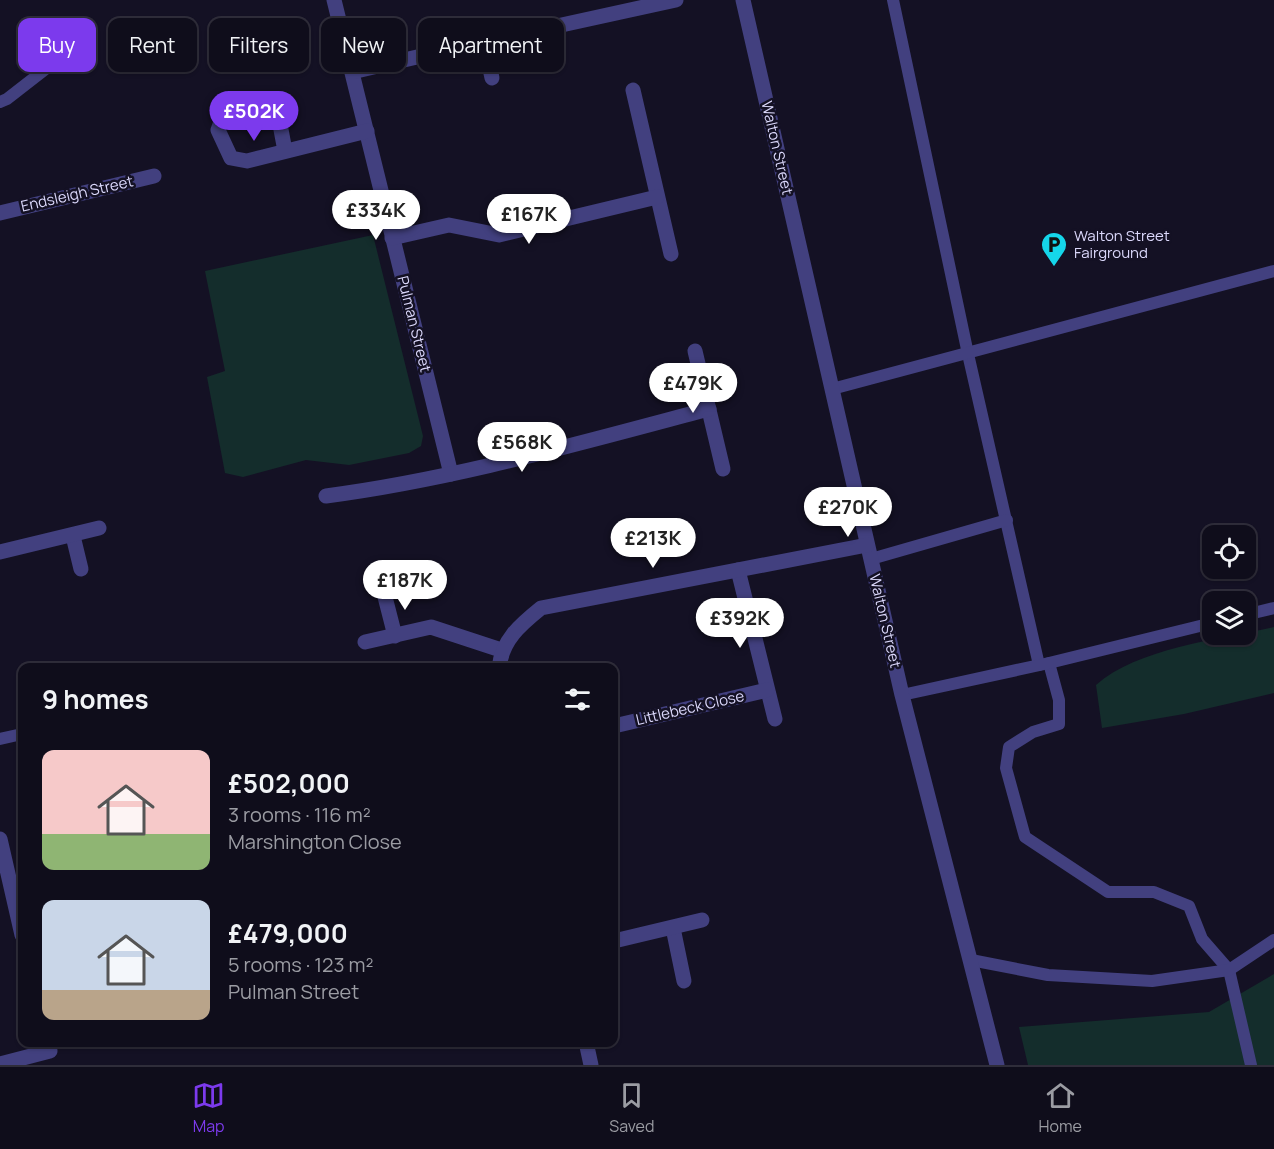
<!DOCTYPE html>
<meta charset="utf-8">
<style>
:root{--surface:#0f0d1b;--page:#1d1b28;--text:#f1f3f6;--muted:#9b9ca3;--line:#2f2d3a;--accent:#7c3aed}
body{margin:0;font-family:Manrope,sans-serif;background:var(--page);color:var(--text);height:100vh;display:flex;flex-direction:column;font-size:22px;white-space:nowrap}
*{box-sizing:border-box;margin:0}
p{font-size:20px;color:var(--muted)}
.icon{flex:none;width:33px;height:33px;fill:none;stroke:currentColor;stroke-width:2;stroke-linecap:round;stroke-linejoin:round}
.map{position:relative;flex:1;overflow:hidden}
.details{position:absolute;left:18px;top:663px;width:600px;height:384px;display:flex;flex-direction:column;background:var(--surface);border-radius:12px;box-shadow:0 2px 4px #0004,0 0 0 2px var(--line)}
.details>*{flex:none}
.top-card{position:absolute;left:18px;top:18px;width:600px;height:54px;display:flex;gap:12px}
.tools{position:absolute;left:1202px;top:525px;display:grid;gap:12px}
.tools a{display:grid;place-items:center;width:54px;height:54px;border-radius:12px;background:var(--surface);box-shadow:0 2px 4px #0004,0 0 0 2px var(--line);font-size:30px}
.price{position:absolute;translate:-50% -51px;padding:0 14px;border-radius:21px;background:#fff;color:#222;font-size:20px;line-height:39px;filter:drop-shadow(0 2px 3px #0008)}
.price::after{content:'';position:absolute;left:50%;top:36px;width:18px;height:14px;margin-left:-9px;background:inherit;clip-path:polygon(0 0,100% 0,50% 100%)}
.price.on{background:var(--accent);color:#fff}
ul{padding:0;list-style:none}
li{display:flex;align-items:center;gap:18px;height:150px;padding:0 24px}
li span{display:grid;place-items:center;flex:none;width:168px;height:120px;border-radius:12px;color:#555}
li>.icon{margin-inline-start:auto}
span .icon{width:72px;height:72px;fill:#fffc;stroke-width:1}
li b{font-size:26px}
h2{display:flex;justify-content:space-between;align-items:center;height:72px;padding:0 24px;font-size:26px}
.chip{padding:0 21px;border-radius:12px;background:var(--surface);box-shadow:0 2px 4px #0004,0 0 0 2px var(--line);font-size:21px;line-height:54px}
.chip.on{background:var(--accent);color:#fff}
.dock{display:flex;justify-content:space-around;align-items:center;height:84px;border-top:2px solid var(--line);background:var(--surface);font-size:16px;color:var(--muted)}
.dock a{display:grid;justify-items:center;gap:3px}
.dock .on{color:var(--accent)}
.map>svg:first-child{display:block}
.green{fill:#142d2c}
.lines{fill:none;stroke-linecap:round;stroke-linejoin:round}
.lane{stroke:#42407f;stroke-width:12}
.street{stroke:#42407f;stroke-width:15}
.labels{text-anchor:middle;stroke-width:5;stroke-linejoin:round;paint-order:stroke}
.street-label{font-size:15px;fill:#dbd8fb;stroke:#141124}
.poi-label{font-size:15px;fill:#dbd8fb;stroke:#141124;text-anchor:start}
</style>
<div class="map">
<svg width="1274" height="1065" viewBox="0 0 1274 1065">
<rect width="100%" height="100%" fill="#141124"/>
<!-- green -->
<g class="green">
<polygon points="373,235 423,436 421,446 409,453 349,465 306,460 243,477 225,473 207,377 225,371 205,271"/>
<path d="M 1274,627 L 1274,693 L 1184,714 L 1102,728 L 1096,685 C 1137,648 1221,639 1274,627 Z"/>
<polygon points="1274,974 1274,1065 1028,1065 1019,1027 1209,1012"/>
</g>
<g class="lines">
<!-- lane -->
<g class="lane">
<polyline points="893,0 968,354 1039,665"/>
<polyline points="0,102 7,99 70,50"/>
<polyline points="832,389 1274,271"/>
<polyline points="871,559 1007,520"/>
<polyline points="1245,615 1274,608"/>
<polyline points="1049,663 1059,700 1059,724 1033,732 1009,747 1006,768 1025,837 1108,892 1154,892 1189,906 1202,939 1229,970 1251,1065"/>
<polyline points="902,695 1049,663 1212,623"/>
<polyline points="0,739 22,734"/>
<polyline points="971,960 1048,975 1152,981 1229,970 1274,940"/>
</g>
<!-- street -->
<g class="street">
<polyline points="334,0 451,474"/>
<polyline points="743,0 902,695 997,1065"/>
<polyline points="525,33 676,0"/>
<polyline points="484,41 492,78"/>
<polyline points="352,72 508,36"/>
<polyline points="633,90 671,254"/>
<polyline points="285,151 279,119 262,101 241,100 226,108 218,130 231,158 247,161 367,131"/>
<polyline points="0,213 154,176"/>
<polyline points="392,238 449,225 499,235 657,197"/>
<polyline points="695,351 723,469"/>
<path d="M 326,496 C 456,479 583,442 709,409"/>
<polyline points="73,536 81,569"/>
<polyline points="0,552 99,528"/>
<polyline points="738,570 775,719"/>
<polyline points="384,593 395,636"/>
<polyline points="365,642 431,627 501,650"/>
<path d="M 499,668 C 502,640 520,625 541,608 L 867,545"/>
<polyline points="614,726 767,690"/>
<polyline points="0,839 22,935"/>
<polyline points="673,928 684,981"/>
<polyline points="614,941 702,920"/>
<polyline points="586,1042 591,1065"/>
<polyline points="0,1064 50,1051"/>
</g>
</g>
<!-- icons -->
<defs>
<symbol id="parking-pin" viewBox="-11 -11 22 30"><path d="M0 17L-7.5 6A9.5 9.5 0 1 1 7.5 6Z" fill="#15d6ea" stroke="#141124"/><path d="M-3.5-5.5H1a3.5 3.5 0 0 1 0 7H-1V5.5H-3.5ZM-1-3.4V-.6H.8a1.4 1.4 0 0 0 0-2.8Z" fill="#111"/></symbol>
</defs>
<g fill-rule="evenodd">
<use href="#parking-pin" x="1039" y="230" width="30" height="40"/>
</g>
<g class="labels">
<!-- street labels -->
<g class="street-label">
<text transform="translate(777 148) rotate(77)" y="5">Walton Street</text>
<text transform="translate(77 194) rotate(-13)" y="5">Endsleigh Street</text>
<text transform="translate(414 324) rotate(76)" y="5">Pulman Street</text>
<text transform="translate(885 621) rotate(77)" y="5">Walton Street</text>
<text transform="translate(690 708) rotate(-13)" y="5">Littlebeck Close</text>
</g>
<!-- poi labels -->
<g class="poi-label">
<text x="1074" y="241">Walton Street<tspan x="1074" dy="17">Fairground</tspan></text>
</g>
</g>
</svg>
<div class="tools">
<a><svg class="icon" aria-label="locate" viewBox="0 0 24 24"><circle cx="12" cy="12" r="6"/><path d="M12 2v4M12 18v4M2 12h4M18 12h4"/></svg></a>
<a><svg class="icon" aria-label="layers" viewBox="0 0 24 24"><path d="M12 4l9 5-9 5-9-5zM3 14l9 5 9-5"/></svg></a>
</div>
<b class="price on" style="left:254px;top:142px">£502K</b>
<b class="price" style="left:376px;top:241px">£334K</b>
<b class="price" style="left:529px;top:245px">£167K</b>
<b class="price" style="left:693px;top:414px">£479K</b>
<b class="price" style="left:522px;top:473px">£568K</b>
<b class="price" style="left:848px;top:538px">£270K</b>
<b class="price" style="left:653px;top:569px">£213K</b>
<b class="price" style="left:405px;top:611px">£187K</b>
<b class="price" style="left:740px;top:649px">£392K</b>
<div class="top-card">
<a class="chip on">Buy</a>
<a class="chip">Rent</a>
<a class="chip">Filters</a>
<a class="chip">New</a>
<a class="chip">Apartment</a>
</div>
<section class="details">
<h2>9 homes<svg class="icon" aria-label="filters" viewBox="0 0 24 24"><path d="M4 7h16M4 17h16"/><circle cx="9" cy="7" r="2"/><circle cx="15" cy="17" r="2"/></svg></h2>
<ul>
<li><span style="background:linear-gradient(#f6c9c9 70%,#8fb573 0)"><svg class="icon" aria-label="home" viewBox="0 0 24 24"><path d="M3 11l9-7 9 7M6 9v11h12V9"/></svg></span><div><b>£502,000</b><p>3 rooms · 116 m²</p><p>Marshington Close</p></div></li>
<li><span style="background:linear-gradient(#c9d6e8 75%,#b9a48a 0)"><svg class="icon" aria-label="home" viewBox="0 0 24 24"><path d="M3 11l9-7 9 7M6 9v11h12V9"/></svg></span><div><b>£479,000</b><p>5 rooms · 123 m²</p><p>Pulman Street</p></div></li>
</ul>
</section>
</div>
<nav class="dock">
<a class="on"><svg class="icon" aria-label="map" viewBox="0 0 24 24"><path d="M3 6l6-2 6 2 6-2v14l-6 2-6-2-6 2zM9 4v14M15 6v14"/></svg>Map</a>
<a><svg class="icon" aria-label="saved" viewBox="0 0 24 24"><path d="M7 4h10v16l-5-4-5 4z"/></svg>Saved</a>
<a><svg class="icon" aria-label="home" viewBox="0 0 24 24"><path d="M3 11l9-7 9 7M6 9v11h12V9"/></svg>Home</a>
</nav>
